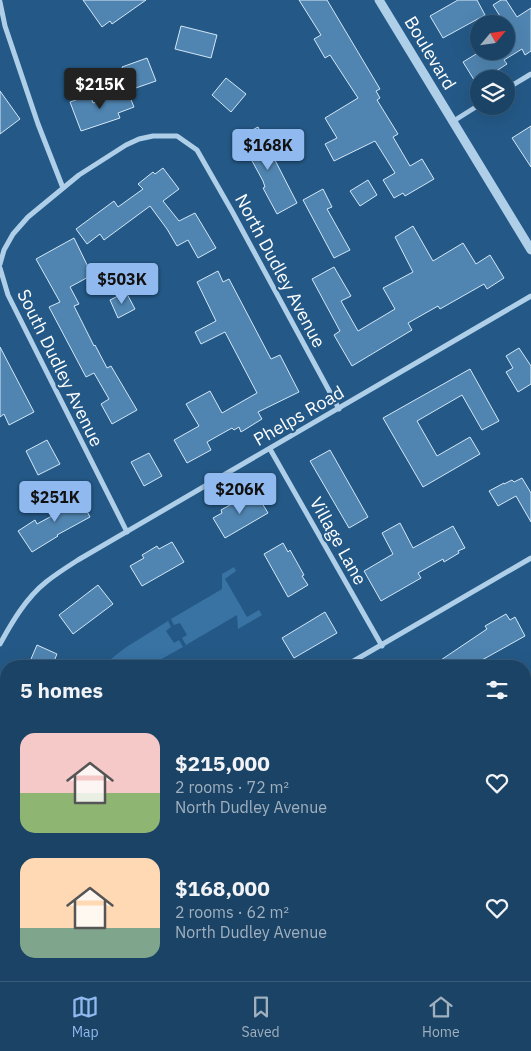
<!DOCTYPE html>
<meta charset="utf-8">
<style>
:root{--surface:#1b4365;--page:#244a6b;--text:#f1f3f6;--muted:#a0b0bf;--line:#395c79;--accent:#90b9f0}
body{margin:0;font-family:"IBM Plex Sans",sans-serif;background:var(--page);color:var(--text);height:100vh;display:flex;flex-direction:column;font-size:19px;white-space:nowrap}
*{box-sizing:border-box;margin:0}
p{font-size:16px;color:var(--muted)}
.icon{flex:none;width:28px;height:28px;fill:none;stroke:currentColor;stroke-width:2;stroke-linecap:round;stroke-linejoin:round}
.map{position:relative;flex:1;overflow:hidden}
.side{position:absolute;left:0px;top:660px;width:531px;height:321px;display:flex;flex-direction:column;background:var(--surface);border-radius:20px 20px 0 0;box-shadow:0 5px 20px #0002,0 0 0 1px var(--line)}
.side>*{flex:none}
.needle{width:32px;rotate:61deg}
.tools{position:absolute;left:470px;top:15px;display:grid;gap:10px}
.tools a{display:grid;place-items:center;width:45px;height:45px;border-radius:50%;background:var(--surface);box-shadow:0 5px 20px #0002,0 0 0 1px var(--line);font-size:25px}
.price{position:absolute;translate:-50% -42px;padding:0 11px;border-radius:5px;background:var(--accent);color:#111;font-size:16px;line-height:32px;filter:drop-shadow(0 1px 2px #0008)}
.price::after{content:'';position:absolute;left:50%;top:30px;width:15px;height:11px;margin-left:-8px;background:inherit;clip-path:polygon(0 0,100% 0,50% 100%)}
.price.active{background:#222;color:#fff}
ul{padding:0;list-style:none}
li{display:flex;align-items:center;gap:15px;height:125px;padding:0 20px}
li span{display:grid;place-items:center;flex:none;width:140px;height:100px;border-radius:15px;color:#555}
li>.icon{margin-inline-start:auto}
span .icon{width:60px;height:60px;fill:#fffc;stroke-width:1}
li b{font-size:21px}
h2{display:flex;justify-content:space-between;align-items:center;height:60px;padding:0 20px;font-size:21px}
.tabs{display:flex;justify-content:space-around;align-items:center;height:70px;border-top:1px solid var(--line);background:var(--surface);font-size:14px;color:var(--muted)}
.tabs a{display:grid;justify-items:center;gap:2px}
.tabs .active{color:var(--accent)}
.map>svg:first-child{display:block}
.green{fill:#3873a4}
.building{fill:#5085b1;stroke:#d3e7f7}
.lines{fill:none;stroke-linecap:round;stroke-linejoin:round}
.minor{stroke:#afcfe9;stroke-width:5}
.tertiary{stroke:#afcfe9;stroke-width:9}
.secondary{stroke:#d9e9f7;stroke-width:10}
.labels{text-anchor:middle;stroke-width:4.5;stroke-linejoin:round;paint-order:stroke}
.street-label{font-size:18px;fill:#fff;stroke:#245987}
</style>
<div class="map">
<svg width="531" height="981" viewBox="0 0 531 981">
<rect width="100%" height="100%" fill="#245987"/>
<!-- green -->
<g class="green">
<polygon points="234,567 236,571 225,579 247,617 259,610 262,615 238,629 237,615 186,645 182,638 187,635 180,623 174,625 171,619 222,589 222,574"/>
<polygon points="168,621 171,627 166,631 174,643 179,640 183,647 149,666 102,666 125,648"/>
</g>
<!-- building -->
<g class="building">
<polygon points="83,0 146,0 112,24 110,21 102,27"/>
<polygon points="299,0 327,0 380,89 376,91 380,98 377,100 398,134 393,137 410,166 422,159 434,179 405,196 403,193 394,198 383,180 395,173 375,141 334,161 325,144 337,138 325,118 358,98 330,55 325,58 314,39 321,35"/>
<polygon points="458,0 477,0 485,15 443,38 430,16"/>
<polygon points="501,0 506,0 517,17 531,8 531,51 525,55 522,49 504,60 507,64 484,79 479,79 479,82 476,83 463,62 481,51 506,51 506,39 512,35 493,5"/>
<polygon points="181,26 217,35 211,58 175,49"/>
<polygon points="147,58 156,81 130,90 122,67"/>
<polygon points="226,78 246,94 231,112 212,95"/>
<polygon points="127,90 134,107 118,113 120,118 81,131 70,102 90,95 93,103"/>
<polygon points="0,91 20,119 0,134"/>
<polygon points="531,126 531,167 512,138"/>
<polygon points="258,127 297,203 277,214 263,188 265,187 263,181 239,137"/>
<polygon points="163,168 179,189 163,201 179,221 195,213 216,248 198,258 188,240 177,246 167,229 150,206 104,240 100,234 87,244 76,229 114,201 118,207 143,189 138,184 153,172 155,174"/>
<polygon points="368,180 377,195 360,206 350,191"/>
<polygon points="323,189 332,207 327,209 350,250 334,258 303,200"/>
<polygon points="413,226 433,261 463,243 476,264 490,255 504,278 487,289 484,284 440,309 438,306 408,323 412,330 352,366 334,335 340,331 312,279 334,267 351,296 341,301 358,331 395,309 383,288 413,272 395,237"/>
<polygon points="74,238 92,275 70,287 79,304 74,306 94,346 95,345 107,368 111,366 137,410 112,424 101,404 109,399 94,373 86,377 49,307 60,302 36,259"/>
<polygon points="218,271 223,282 229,279 271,359 280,355 299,392 258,412 262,419 241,432 239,427 234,430 232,428 207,442 211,450 187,463 174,440 199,426 186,404 210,391 222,413 257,393 225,332 201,344 195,332 216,321 197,282"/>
<polygon points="126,292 135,309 118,318 110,300"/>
<polygon points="0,347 34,412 9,425 4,414 0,417"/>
<polygon points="519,348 531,366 531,384 518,392 506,372 513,368 506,356"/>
<polygon points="470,369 499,421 482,430 462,395 417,421 437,456 470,437 480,454 423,487 383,418"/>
<polygon points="47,440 60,464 38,475 26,451"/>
<polygon points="330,450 368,517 349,528 310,461"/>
<polygon points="149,453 162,476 144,486 131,462"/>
<polygon points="522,478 531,493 531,522 516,496 498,506 489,491 504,483 504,484 512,480 514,482"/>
<polygon points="77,492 90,517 57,535 58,536 32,552 18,531 35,520 37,524 61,511 56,503"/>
<polygon points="256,493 268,513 225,538 213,518 222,513 221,510 246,496 248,498"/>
<polygon points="400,523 413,548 453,526 465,548 458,551 459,553 444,562 443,559 418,573 421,578 381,601 364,571 393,554 382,533"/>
<polygon points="172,542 184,562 142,586 130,566 144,558 142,555 157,546 159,549"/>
<polygon points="283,543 288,552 290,550 304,575 302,576 308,585 288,597 264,554"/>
<polygon points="98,585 113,604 73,634 59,615"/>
<polygon points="325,612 337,633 294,658 282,638"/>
<polygon points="506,614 510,620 515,617 525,636 482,660 486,666 432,666 487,629 485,626"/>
<polygon points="37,645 57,654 52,666 28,666"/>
</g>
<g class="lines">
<!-- minor -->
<g class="minor">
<polyline points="0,2 5,26 38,124 63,188"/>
<polyline points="506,89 531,74"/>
<polyline points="452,122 479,105"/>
<polyline points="0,264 4,250 13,234 28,217 79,175 126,145 139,139 153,136 177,136 197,150 233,213 339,409"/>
<polyline points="0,268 8,295 127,532"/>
<polyline points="270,449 382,646"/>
<path d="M 0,644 C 12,622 26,598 46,582 C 56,574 67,567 78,560 L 531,296"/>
<polyline points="345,666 531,558"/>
<polyline points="0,846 6,844"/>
<polyline points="470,975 471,981"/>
<polyline points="268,981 276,975"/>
<polyline points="504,981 506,975"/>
</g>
<!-- tertiary -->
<polyline class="tertiary" points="379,0 531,250"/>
<!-- secondary -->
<g class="secondary">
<polyline points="0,773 6,788"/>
<polyline points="130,975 135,981"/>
</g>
</g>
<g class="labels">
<!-- street labels -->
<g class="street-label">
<text transform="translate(430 53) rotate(59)" y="6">Boulevard</text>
<text transform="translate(280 271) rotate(62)" y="6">North Dudley Avenue</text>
<text transform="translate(60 368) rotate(64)" y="6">South Dudley Avenue</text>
<text transform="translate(299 416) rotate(-30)" y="6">Phelps Road</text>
<text transform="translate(338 541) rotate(61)" y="6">Village Lane</text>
</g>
</g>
</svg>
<div class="tools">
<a><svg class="needle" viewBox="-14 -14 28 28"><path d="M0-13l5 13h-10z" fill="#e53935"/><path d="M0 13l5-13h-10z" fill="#a0b0bf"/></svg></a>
<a><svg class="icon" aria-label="layers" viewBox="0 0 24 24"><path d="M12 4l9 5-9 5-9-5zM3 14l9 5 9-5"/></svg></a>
</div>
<b class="price active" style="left:100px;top:110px">$215K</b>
<b class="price" style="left:268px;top:171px">$168K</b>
<b class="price" style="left:122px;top:305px">$503K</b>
<b class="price" style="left:240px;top:515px">$206K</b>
<b class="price" style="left:55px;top:523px">$251K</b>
<section class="side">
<h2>5 homes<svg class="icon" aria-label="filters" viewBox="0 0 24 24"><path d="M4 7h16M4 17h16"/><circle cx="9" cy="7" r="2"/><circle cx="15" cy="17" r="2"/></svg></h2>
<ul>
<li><span style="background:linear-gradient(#f6c9c9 60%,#8fb573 0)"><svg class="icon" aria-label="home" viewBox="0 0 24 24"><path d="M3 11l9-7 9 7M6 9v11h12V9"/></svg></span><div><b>$215,000</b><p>2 rooms · 72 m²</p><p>North Dudley Avenue</p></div><svg class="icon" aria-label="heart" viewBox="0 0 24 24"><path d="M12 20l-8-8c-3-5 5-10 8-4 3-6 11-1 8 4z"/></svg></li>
<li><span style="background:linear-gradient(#ffd9b3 70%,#7fa58c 0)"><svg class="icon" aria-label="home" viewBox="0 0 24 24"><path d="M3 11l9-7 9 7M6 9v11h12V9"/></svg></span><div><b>$168,000</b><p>2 rooms · 62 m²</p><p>North Dudley Avenue</p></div><svg class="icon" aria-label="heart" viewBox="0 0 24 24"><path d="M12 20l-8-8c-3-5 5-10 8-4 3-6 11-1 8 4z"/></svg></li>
</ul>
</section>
</div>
<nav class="tabs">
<a class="active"><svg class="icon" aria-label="map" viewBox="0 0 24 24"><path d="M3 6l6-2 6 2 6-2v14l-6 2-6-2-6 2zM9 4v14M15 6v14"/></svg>Map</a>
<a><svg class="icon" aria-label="saved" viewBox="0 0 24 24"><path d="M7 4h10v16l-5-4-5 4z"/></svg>Saved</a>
<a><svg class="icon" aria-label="home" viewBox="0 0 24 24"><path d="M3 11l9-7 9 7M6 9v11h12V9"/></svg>Home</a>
</nav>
